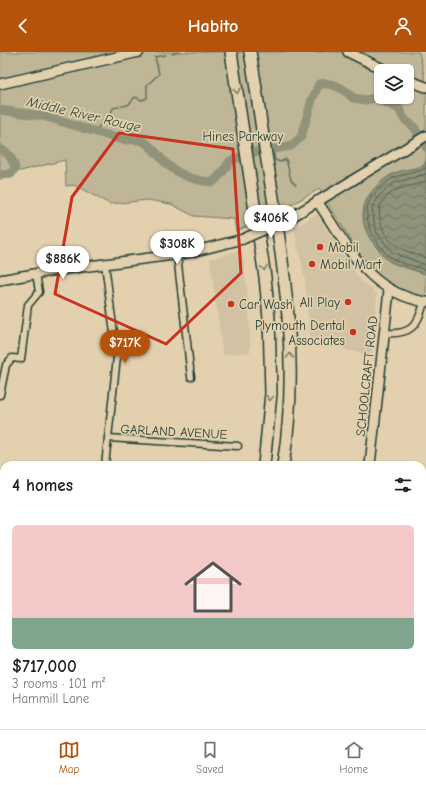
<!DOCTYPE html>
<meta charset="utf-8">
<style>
:root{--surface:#fff;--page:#f2f2f2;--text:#222;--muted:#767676;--line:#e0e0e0;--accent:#b45309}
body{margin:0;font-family:"Comic Neue",sans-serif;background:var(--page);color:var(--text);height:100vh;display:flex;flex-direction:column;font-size:15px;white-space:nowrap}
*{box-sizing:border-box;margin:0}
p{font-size:13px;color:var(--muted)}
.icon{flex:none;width:22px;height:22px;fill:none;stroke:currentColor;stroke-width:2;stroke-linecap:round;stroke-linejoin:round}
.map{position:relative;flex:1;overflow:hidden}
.drawer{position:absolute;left:0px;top:409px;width:426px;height:268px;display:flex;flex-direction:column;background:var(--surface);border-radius:12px 12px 0 0;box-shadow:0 1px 3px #0004}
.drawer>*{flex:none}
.buttons{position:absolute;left:374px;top:12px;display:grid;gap:8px}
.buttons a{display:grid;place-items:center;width:40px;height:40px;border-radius:6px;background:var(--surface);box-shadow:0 1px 3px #0004;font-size:20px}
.price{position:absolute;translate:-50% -34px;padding:0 9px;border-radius:14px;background:#fff;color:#222;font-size:13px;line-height:26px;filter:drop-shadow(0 1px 2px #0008)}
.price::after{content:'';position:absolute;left:50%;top:24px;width:12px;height:9px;margin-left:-6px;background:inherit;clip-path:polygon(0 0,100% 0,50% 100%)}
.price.current{background:var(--accent);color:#fff}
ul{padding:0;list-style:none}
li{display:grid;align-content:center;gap:8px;height:212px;padding:0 12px}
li+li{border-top:1px solid var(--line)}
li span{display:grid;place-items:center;height:124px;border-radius:6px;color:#555}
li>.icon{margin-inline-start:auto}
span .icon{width:72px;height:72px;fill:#fffc;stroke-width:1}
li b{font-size:17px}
h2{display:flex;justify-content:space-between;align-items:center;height:48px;padding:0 12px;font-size:17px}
header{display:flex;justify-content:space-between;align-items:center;height:52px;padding:0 12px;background:var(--accent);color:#fff;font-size:18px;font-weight:800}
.dock{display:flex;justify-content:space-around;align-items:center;height:56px;border-top:1px solid var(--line);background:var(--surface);font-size:11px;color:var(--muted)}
.dock a{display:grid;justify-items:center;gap:2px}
.dock .current{color:var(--accent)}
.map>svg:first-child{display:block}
.built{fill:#d1c2a3}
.green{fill:#bfb698;stroke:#6f7a66;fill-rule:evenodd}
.water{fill:url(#water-waves);stroke:#63715e}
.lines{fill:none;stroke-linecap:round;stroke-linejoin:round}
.shore{stroke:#4c5f50;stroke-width:1}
.stream{stroke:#63715e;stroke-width:1.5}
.river{stroke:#90937a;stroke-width:9}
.street-casing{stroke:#1f3d34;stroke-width:9}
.secondary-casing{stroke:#1f3d34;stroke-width:12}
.highway-casing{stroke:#1f3d34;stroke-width:14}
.street{stroke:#e3d0ae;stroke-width:6}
.secondary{stroke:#e3d0ae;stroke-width:9}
.highway{stroke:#e3d0ae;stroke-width:11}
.secondary-bridge-casing{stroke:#1f3d34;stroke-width:12;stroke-linecap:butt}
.secondary-bridge{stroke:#e3d0ae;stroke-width:9}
.oneway{stroke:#777f6b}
.marked{fill:none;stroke:#c8321e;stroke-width:3;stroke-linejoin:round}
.poi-dot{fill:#c8321e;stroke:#e3d0ae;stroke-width:1.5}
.labels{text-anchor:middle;stroke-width:3.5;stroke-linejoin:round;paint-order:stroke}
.park-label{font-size:13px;fill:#274339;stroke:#e3d0ae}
.poi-label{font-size:13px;fill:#1f3d34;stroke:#e3d0ae;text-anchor:start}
.street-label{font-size:13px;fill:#1f3d34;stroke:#e3d0ae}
.water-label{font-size:14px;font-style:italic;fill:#2a463b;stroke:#e3d0ae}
</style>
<header><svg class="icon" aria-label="back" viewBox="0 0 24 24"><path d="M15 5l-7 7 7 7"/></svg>Habito<svg class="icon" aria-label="person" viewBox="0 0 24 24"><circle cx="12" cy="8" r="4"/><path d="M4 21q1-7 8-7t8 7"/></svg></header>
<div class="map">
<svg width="426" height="677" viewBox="0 0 426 677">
<defs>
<pattern id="water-waves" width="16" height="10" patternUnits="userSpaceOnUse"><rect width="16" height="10" fill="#90937a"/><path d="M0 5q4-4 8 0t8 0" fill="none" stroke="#757965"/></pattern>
</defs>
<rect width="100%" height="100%" fill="#e3d0ae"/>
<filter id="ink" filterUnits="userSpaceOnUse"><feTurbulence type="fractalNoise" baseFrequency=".025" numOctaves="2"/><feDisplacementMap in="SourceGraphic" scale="8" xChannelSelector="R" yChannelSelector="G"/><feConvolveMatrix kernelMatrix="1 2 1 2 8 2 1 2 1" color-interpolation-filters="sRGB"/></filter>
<g filter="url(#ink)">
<!-- built -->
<g class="built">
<polygon points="419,0 426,0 426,30"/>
<polygon points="317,162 354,219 361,229 376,241 377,245 371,302 349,299 322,289 311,294 305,228 294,176"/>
<polygon points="242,198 249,253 250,300 223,303 210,207"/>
</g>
<!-- green -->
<path class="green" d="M 0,0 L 419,0 L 426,32 L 426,246 C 403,240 385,231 368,215 L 319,137 L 266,167 L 236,179 L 234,167 L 194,164 L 171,152 L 148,148 L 110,152 L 74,133 L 66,134 L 65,108 L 0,124 ZM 381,19 L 407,19 L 407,45 L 381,45 Z"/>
<!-- water -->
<path class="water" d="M 426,108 L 426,222 L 425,222 C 414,218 401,215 390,210 C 385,207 381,200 377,196 C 354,169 360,143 389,124 C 399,117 414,118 424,113 Z"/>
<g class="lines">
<!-- shore -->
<g class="shore">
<path d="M 426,116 C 415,122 401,121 391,127 C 382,133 372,142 368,152 C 362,167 378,197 391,206 C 400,212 415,214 426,218"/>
<polyline points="426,122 394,131 380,143 372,155 374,170 377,181 393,201 426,213"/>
<path d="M 426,129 C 406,138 391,132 379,156 C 381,191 396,196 426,206"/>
</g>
<!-- stream -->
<g class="stream">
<polyline points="172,2 179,0"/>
<polyline points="94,79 110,64 113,56 128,53 135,45 142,48 147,46 147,33 159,22 155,5 166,3"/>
<polyline points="273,98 275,108 280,110 286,107 291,128 296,133"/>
</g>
<!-- river -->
<g class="river">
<path d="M 0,58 L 43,64 L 123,88 C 146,86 146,90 160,105 C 173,121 193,129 213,130 L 222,121 L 230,109 L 246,102 L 291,94 L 301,85 L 312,48 L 319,32 C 333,30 344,36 353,46 L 366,48 L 375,46 L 399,57 L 404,67 L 414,75 L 426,95"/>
<path d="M 0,97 C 8,100 13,108 15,116 L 11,122 L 0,123"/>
</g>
<defs>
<g id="street">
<polyline points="177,203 191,325"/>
<polyline points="105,212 117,305 105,413"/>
<path d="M 384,281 C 410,283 418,275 424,250"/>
<polyline points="0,343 6,313 12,306 21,307 28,253 39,240 36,221"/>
<polyline points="108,386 238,394"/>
<polyline points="422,473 426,473"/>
<polyline points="422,561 426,561"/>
<polyline points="20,677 23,673"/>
<polyline points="357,677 358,673"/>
</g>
<g id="secondary">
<polyline points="348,0 387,19"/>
<polyline points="407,28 426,35"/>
<polyline points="0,32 139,0"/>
<path d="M 317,149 C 348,194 367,240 426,250"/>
<polyline points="290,166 426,84"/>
<polyline points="0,228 51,219 188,201 243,187"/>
<polyline points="370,413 389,238"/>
<polyline points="213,677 216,673"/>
</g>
<g id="highway">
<polyline points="231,0 265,225 269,266 271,341 264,413"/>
<path d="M 250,0 C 257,38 261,76 268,114 C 284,213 300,313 283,413"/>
<polyline points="157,677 159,673"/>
<polyline points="176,677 179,673"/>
</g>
</defs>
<!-- street casing -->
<use href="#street" class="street-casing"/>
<!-- secondary casing -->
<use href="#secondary" class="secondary-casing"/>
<!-- highway casing -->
<use href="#highway" class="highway-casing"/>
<!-- street -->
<use href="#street" class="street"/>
<!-- secondary -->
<use href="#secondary" class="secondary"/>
<!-- highway -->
<use href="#highway" class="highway"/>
<defs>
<polyline id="secondary-bridge" points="243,187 290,166"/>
</defs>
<!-- secondary-bridge casing -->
<use href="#secondary-bridge" class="secondary-bridge-casing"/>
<!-- secondary-bridge -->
<use href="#secondary-bridge" class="secondary-bridge"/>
</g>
<!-- one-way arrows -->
<defs><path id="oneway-chevron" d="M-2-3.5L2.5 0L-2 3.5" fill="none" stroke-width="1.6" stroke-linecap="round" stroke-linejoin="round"/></defs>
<g class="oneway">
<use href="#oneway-chevron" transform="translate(237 39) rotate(81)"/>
<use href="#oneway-chevron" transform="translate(264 216) rotate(82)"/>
<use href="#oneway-chevron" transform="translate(290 304) rotate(-91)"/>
<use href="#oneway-chevron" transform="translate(270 346) rotate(94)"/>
</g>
</g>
<!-- marked area -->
<path class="marked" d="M 119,81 L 233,97 L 241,221 L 166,292 L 55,242 L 72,145 Z"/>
<!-- markers -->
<g class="poi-dot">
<circle cx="320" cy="195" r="4"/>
<circle cx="312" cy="212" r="4"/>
<circle cx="348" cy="250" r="4"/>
<circle cx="231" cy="252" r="4"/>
<circle cx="353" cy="280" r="4"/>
</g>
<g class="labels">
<!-- park labels -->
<g class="park-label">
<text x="243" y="89">Hines Parkway</text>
</g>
<!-- poi labels -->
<g class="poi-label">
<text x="328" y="200">Mobil</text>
<text x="320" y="217">Mobil Mart</text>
<text x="340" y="255" text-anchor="end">All Play</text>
<text x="239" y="257">Car Wash</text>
<text x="345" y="278" text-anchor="end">Plymouth Dental<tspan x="345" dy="15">Associates</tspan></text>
</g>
<!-- street labels -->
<g class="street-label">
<text transform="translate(366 324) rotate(-84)" y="5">SCHOOLCRAFT ROAD</text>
<text transform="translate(174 379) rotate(3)" y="5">GARLAND AVENUE</text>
</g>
<!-- water labels -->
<g class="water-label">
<text transform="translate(84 62) rotate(13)" y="5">Middle River Rouge</text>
</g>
</g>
</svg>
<div class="buttons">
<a><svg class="icon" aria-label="layers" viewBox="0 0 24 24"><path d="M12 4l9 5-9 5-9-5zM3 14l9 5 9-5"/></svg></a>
</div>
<b class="price" style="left:271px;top:187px">$406K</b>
<b class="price" style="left:177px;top:213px">$308K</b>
<b class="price" style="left:63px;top:228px">$886K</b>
<b class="price current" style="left:125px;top:312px">$717K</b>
<section class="drawer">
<h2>4 homes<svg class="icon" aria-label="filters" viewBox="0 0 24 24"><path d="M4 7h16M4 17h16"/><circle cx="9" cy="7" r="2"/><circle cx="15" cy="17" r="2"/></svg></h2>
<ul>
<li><span style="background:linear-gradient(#f6c9c9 75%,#7fa58c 0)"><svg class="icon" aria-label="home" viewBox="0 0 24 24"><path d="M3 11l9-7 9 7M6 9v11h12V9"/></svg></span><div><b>$717,000</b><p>3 rooms · 101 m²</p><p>Hammill Lane</p></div></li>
</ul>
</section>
</div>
<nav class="dock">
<a class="current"><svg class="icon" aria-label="map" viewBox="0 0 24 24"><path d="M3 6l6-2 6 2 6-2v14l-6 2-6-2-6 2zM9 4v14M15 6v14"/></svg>Map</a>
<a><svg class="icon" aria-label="saved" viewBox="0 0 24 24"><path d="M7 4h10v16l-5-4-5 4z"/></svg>Saved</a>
<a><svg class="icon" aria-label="home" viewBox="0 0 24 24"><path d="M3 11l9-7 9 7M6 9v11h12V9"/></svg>Home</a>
</nav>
